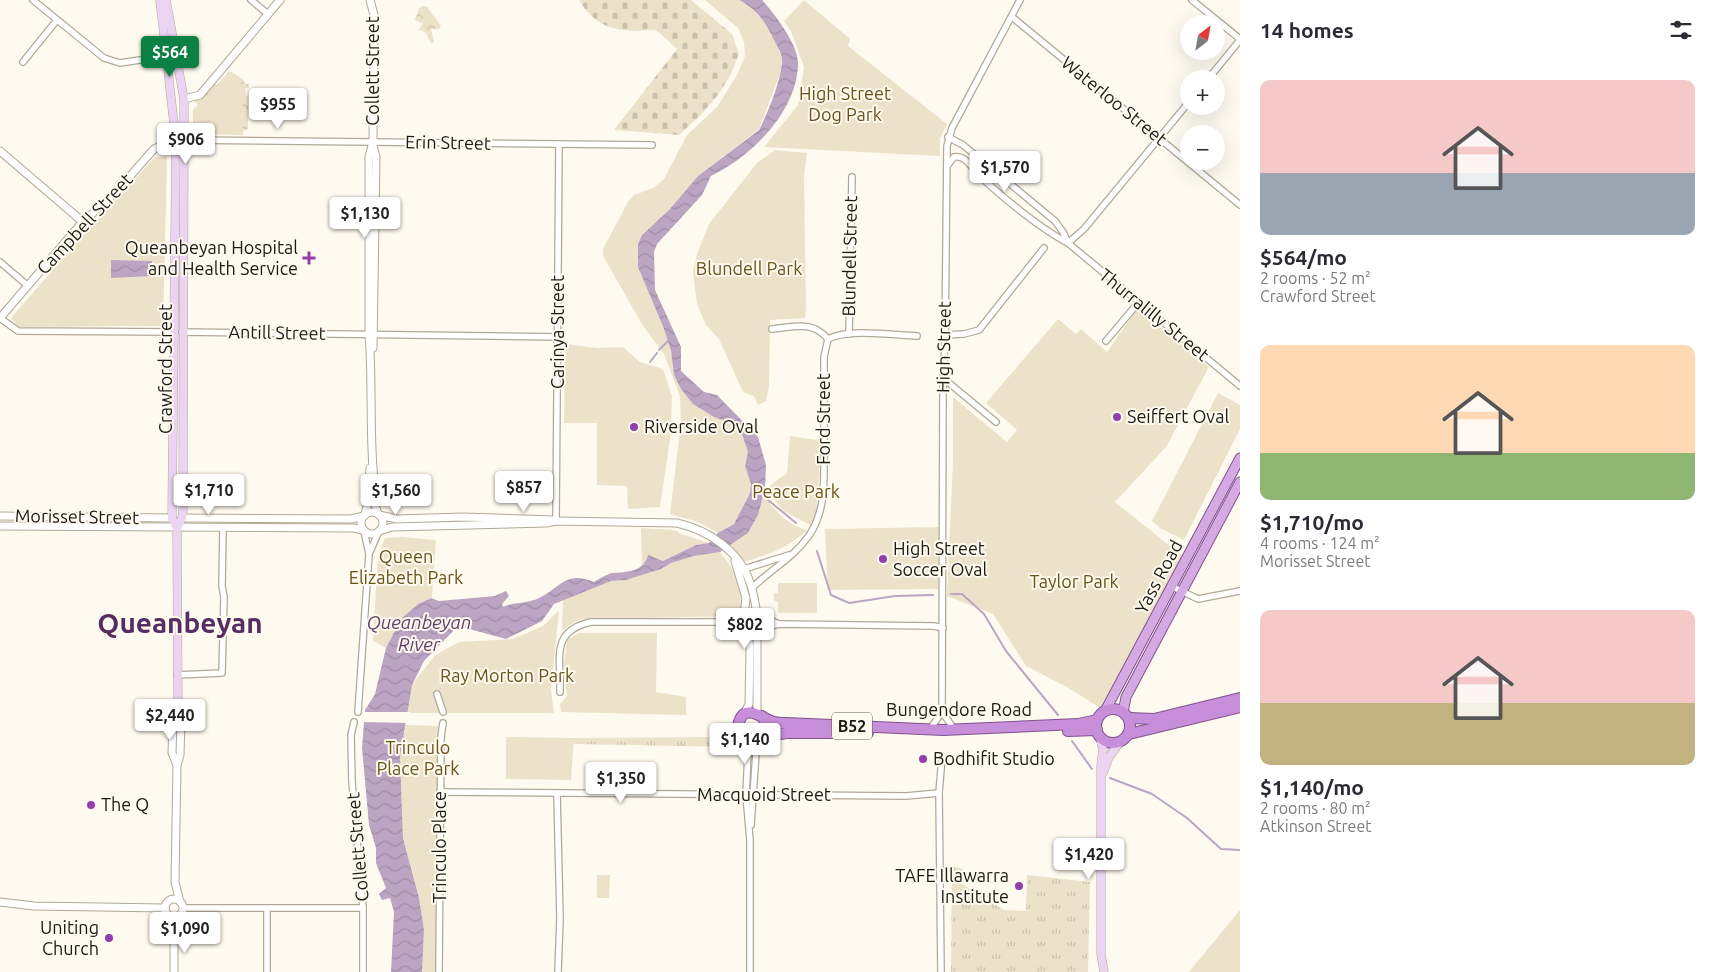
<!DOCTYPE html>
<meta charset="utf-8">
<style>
:root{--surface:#fff;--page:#f7f7f7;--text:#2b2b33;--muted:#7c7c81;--accent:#0b8043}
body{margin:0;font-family:Ubuntu,sans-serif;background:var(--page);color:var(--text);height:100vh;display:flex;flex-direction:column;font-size:19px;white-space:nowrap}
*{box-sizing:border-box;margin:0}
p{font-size:16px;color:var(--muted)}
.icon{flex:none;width:28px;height:28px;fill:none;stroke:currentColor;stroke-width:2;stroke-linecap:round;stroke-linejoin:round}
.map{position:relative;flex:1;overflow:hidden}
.drawer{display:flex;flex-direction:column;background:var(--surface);width:475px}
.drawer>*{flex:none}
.needle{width:32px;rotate:31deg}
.tools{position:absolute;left:1180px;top:15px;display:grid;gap:10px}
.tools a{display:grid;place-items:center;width:45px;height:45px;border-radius:50%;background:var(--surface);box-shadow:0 5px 20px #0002;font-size:25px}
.price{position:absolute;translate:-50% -42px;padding:0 11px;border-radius:5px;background:#fff;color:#222;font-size:16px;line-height:32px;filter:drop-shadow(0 1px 2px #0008)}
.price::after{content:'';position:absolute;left:50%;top:30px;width:15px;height:11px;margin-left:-8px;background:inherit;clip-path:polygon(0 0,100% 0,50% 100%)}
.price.current{background:var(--accent);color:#fff}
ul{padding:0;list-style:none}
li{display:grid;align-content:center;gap:10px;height:265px;padding:0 20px}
li span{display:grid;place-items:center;height:155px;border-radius:10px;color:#555}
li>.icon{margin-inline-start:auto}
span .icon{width:90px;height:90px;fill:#fffc;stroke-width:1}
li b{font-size:21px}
h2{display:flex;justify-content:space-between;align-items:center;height:60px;padding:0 20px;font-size:21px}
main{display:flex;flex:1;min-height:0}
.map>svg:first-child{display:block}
.grass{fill:url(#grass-tufts)}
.forest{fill:url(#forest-crowns)}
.cemetery{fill:url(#cemetery-stones)}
.green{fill:#ece2c9}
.water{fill:url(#water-waves)}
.pier{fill:#fffaef}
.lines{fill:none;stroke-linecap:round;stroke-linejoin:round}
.stream{stroke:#bba5c3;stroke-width:2}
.minor-casing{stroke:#b0a997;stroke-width:8}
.tertiary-casing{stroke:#b0a997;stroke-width:9}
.secondary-casing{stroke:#b0a997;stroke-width:9}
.primary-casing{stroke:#82538f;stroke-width:11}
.trunk-casing{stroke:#82538f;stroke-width:12}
.minor{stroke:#fff;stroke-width:5.5}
.tertiary{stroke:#fff;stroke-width:7}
.secondary{stroke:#ead4f1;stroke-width:8}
.primary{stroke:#d5aae3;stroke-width:9}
.trunk{stroke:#c78eda;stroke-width:10}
.poi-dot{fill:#923eac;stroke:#fffaef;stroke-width:2}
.labels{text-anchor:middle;stroke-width:4;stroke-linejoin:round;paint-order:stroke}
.shield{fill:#fffaef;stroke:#615d56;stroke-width:1}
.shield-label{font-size:16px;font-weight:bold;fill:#1d1a14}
.street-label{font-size:18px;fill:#1d1a14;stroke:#fffaef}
.park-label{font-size:18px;fill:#685318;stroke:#fffaef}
.poi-label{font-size:18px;fill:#1d1a14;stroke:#fffaef;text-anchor:start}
.water-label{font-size:19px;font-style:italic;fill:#62416d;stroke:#fffaef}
.town-label{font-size:28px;font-weight:bold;fill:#552d63;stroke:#fffaef}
</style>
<main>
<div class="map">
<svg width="1240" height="972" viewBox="0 0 1240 972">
<defs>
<pattern id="grass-tufts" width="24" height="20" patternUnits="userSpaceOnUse" patternTransform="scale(1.25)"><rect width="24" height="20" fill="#ece2c9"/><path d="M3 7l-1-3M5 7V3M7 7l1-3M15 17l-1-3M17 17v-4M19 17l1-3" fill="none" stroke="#cac1ac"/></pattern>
<pattern id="forest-crowns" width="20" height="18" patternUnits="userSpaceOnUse" patternTransform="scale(1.25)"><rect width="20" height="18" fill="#ece2c9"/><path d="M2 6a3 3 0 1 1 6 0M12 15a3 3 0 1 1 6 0" fill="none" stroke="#cac1ac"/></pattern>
<pattern id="cemetery-stones" width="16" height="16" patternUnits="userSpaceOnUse" patternTransform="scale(1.25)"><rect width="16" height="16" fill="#ece2c9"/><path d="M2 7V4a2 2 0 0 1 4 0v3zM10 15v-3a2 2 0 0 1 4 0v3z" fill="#cac1ac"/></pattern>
<pattern id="water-waves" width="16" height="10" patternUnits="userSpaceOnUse" patternTransform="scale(1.25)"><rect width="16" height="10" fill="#bba5c3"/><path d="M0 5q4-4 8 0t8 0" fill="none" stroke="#a08da7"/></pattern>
</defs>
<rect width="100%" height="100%" fill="#fffaef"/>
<!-- grass -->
<g class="grass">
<polygon points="724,737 733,738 735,747 574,744 574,738"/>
<polygon points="952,866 963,869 962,884 1004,910 1026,911 1027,875 1090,882 1088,972 951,972"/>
</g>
<!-- forest -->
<g class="forest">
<polygon points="423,6 427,7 441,26 439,29 431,29 434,41 431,44 426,33 421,30 418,31 424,21 421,23 415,20 419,8"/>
<polygon points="231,72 243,79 245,84 249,84 249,88 245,88 246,96 248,96 248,129 239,132 200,107 194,101 195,96 207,94 207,88 211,84 215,84 218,90 227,73"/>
</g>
<!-- cemetery -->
<path class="cemetery" d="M 579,0 L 691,0 L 732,34 L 739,54 L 731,74 L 718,95 L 700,116 L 679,135 L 614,130 L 677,49 L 656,30 C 623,32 598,32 579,0 Z"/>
<!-- green -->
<g class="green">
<polygon points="705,0 739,0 751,7 770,29 782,59 780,74 759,129 698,176 669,210 642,235 638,244 638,267 664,329 671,351 674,376 707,412 714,417 721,418 736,428 746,443 748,452 745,466 751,484 750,493 734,524 718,533 698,522 670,514 681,423 680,396 664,354 643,326 603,256 603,249 628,202 634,195 653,188 664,179 687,135 717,107 736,77 745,56 744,42 738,28"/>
<polygon points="804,0 850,39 848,46 947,124 940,138 940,156 764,147 798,105 804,67 791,31 784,21"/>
<polygon points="229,72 242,85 243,135 197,134 193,131 193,110"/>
<polygon points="775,150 807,153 804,176 806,311 805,318 770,320 769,387 766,401 758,405 754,396 743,392 719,339 706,325 697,304 693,271 697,254 709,224 757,163"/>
<polygon points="155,157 167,157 163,326 18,327 11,318 91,226"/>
<polygon points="1137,309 1209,367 1166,447 1115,502 1185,558 1102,709 1067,687 1026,666 993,614 947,596 953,460 953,397 1007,442 1017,430 986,403 1058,319 1076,334 1081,329 1107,352"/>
<polygon points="565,344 597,348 623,347 640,362 663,369 672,396 671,432 660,507 628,509 627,486 597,485 597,423 564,423"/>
<polygon points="1218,393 1240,405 1240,429 1184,540 1160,528 1152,521"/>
<polygon points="790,436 822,441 816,514 810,525 784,511 765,489 787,473"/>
<path d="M 764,495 C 775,512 788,525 807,530 C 790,547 768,555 744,562 L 738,558 L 731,545 L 748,533 L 758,515 Z"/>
<polygon points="940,527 938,589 828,590 825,529"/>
<polygon points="641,528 675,530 681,534 709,543 696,545 663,561 653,558 642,567"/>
<path d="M 402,537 L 436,540 L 432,597 C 406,610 399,623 386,648 L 373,641 L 378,556 L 385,538 Z"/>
<path d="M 720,552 C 736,571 744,590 742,616 L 580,619 L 562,630 L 563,600 L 611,581 L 626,580 L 661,569 L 671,563 L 694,556 Z"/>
<polygon points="778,583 817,583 817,613 778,613 778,602 774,601 774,593 778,593"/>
<polygon points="559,610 551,690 554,713 407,713 412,685 435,655 459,642 513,639 543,626"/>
<polygon points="579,633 657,633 656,692 686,697 686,715 561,712 560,704 567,696 564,664 567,640"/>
<polygon points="406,725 438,726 436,972 422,972 424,930 419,898 403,837 400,757"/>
<polygon points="506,737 574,738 571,780 506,779"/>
<polygon points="597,875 610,875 609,898 597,898"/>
<polygon points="1240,910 1240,972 1189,972"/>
</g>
<!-- water -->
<g class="water">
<path d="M 739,0 L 762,0 C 774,13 798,44 798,63 C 798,111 751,157 711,176 L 702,195 L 657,244 L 654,252 L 655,290 L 681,347 L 681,371 L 704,392 L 717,395 L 758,437 L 766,465 L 765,489 L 758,515 L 748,533 L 720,552 L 694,556 L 671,563 L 661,569 L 626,580 L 611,581 L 554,604 L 542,621 L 506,639 L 458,626 L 424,661 L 412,685 L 400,757 L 403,838 L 419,898 L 424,930 L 422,972 L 391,972 L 394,912 L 390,898 L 382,900 L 379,894 L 386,888 L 376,863 L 376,848 L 369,825 L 362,748 L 365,710 L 375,694 L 386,648 L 401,619 L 418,604 L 431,598 L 439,601 L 495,596 L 506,591 L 509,596 L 502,604 L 503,607 C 513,602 527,604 539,598 C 561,587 566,570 594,582 C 599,579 607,574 612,573 C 627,572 644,572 648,555 L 663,561 L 696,545 L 709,543 L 718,533 L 734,524 L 750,493 L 751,484 L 745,466 L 748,452 L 743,437 L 728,422 L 714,417 L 693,404 L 681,389 L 674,375 L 671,351 L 664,329 L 638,267 L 638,244 L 642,235 L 669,210 L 698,176 L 759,130 C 768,113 782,78 782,60 C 782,54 778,48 775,42 C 766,23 758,10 739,0 Z"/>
<polygon points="111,260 152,261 152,276 111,278"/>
</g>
<!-- pier -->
<polygon class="pier" points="362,712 410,712 409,723 362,722"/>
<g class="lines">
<!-- stream -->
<g class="stream">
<polyline points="659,350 668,341"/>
<polyline points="650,362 657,353"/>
<polyline points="762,495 796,523"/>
<polyline points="817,551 831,595 849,603 895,596 933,595"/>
<polyline points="951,594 962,594 984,614 1006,651 1058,715"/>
<polyline points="1072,741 1092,769"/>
<polyline points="1110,778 1152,794 1187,818 1221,849 1240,850"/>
</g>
<defs>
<g id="minor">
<polyline points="33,0 104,58 120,63 166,56"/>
<polyline points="251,0 268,14"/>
<polyline points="1192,0 1240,39"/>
<polyline points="1012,17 1240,205"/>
<polyline points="23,62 57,20"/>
<polyline points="1208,79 1240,40"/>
<polyline points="948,137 963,145 1055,221 1063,232 1068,243"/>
<polyline points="184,140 652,145"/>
<path d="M 947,166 L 954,157 C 966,155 971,167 978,174 C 999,195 1041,229 1068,243 L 1240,386"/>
<polyline points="1068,243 1084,229 1189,102"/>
<polyline points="0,262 27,285"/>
<polyline points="0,318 18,331 174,332"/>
<path d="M 772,329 C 795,327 812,320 828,339"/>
<polyline points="182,332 558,337"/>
<polyline points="849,334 852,177"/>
<polyline points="945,335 964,334 979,330 1044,248"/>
<polyline points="1106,341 1138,303"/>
<polyline points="943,378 996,422"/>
<polyline points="556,521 559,144"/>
<polyline points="370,552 378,533"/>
<polyline points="744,569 789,555"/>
<polyline points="1173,587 1198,599 1240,591"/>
<path d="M 752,588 C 770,570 793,558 808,537 C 829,508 823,470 824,437 C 824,410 824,383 824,357 L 828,339 C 849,328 892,335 917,336"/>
<polyline points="758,615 779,624"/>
<polyline points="726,622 745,628"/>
<polyline points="758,629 779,624 934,626 943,628"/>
<polyline points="177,675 222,673 224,597 222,586 223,527"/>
<path d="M 560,692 C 561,658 550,631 591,622 L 726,622 L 745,616"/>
<polyline points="437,694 443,712"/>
<polyline points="358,712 369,554 364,531"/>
<polyline points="942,712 954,729"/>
<polyline points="354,722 351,735 352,782 363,908 363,972"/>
<polyline points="930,729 942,712 943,378 945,346 947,146 952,128 1020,0"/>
<polyline points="744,738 748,753 746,795 750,840 750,972"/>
<polyline points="440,792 906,796 939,793"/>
<polyline points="557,794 560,918 558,972"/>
<polyline points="751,825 756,753 761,739"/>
<polyline points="183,908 363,908"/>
<polyline points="267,909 267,972"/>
<polyline points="439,972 441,737 443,723"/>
<polyline points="941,972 939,793 942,757"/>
</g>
<g id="tertiary">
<path d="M 370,0 L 374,15 L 373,142 L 369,157 L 369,334 C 373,383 369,432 374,480 C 375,492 373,503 378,514"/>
<polyline points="184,99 200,95 280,0"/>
<polyline points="0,151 83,222"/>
<polyline points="0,318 80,225 116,192 154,149 169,141 176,142"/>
<polyline points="373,348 376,157 373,145"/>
<circle cx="372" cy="523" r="11"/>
<polyline points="365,515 368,502 370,468"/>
<polyline points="379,515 397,519 463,517 554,520"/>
<polyline points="0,516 172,518"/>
<polyline points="182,518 351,519 364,516"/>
<polyline points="0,526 353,528 363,530"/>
<path d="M 379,531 L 392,527 L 546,523 L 556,521 L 677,523 C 708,530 740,551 750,583 C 754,593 755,603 757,614"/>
<polyline points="735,561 746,598 743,625 750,631 758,629 761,623 759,616 752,612 746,615"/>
<polyline points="757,713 757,629"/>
<polyline points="743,716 749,704 750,648 747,630"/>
<polyline points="173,720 172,753 177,765"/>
<circle cx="174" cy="908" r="9"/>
<polyline points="0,902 34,906 165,908"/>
<polyline points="180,902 175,882 177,765 180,755 181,720"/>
<polyline points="170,917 174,936 174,972"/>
</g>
<g id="secondary">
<polyline points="160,0 176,142 172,518 177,528 178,710"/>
<polyline points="166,0 184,99 183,510 182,518 177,528"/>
<polyline points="1100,737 1103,750 1101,765 1101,954 1104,972"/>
<polyline points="1103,773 1109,757 1120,742"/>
</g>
<g id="primary">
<polyline points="1105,711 1240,458"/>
<polyline points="1123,712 1126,697 1240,482"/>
</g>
<g id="trunk">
<circle cx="1113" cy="726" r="17"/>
<polygon points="178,710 181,720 173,720"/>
<path d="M 762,716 L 767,725 L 763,737 L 753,741 L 742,737 C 739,732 737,728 739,722 C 745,702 763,719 774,722 C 777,723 782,723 786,723 L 943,730 L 1078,724 L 1097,720"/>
<polyline points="1129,718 1154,719 1240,698"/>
<polyline points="1068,731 1097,730"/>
<polyline points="1129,734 1240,707"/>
<polyline points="763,737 786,733 868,733"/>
</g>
</defs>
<!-- minor casing -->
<use href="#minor" class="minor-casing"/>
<!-- tertiary casing -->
<use href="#tertiary" class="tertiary-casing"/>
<!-- secondary casing -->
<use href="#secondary" class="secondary-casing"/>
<!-- primary casing -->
<use href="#primary" class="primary-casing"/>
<!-- trunk casing -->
<use href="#trunk" class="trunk-casing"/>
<!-- minor -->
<use href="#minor" class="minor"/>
<!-- tertiary -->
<use href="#tertiary" class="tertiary"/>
<!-- secondary -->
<use href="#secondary" class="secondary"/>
<!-- primary -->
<use href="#primary" class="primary"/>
<!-- trunk -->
<use href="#trunk" class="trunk"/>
</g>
<!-- markers -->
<g class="poi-dot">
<path d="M306.5 250.5h5v5h5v5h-5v5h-5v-5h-5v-5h5z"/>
<circle cx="1117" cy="417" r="5"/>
<circle cx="634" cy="427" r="5"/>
<circle cx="883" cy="559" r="5"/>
<circle cx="923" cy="759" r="5"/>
<circle cx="91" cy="805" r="5"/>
<circle cx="1019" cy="886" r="5"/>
<circle cx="109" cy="938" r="5"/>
</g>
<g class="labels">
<!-- shield labels -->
<rect class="shield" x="832" y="712.5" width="40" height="27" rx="4"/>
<g class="shield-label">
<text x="852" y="732">B52</text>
</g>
<!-- street labels -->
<g class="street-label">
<text transform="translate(373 71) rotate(-90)" y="6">Collett Street</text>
<text transform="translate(1114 101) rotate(39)" y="6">Waterloo Street</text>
<text transform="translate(448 143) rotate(1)" y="6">Erin Street</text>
<text transform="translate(85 224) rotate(-47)" y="6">Campbell Street</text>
<text transform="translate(850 256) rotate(-89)" y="6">Blundell Street</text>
<text transform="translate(1154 315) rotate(39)" y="6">Thurralilly Street</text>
<text transform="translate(558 332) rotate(-90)" y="6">Carinya Street</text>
<text transform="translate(277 333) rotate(1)" y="6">Antill Street</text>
<text transform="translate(944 347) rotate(-89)" y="6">High Street</text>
<text transform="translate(166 369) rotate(-90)" y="6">Crawford Street</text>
<text transform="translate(824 419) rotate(-90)" y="6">Ford Street</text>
<text transform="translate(77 517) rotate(1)" y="6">Morisset Street</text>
<text transform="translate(1159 577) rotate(-62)" y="6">Yass Road</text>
<text x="959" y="716">Bungendore Road</text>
<text x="764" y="801">Macquoid Street</text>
<text transform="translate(358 847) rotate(-95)" y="6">Collett Street</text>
<text transform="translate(440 847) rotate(-90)" y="6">Trinculo Place</text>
</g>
<!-- park labels -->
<g class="park-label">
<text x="845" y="100">High Street<tspan x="845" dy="21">Dog Park</tspan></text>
<text x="749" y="275">Blundell Park</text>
<text x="796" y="498">Peace Park</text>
<text x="406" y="563">Queen<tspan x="406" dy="21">Elizabeth Park</tspan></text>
<text x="1074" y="588">Taylor Park</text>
<text x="507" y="682">Ray Morton Park</text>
<text x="418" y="754">Trinculo<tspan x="418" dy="21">Place Park</tspan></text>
</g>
<!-- poi labels -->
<g class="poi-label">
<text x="298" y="254" text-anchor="end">Queanbeyan Hospital<tspan x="298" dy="21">and Health Service</tspan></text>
<text x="1127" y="423">Seiffert Oval</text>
<text x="644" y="433">Riverside Oval</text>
<text x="893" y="555">High Street<tspan x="893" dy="21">Soccer Oval</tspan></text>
<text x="933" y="765">Bodhifit Studio</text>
<text x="101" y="811">The Q</text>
<text x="1009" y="882" text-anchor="end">TAFE Illawarra<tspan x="1009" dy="21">Institute</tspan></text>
<text x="99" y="934" text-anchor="end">Uniting<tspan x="99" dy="21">Church</tspan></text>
</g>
<!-- water labels -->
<g class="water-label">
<text x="419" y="629">Queanbeyan<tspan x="419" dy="22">River</tspan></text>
</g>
<!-- town labels -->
<g class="town-label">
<text x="180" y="633">Queanbeyan</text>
</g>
</g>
</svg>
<div class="tools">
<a><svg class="needle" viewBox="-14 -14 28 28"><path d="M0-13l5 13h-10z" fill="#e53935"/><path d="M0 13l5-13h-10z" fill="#7c7c81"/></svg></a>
<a>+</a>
<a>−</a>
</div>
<b class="price current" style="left:170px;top:78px">$564</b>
<b class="price" style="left:278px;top:130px">$955</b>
<b class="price" style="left:186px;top:165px">$906</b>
<b class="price" style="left:1005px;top:193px">$1,570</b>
<b class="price" style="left:365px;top:239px">$1,130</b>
<b class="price" style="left:524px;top:513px">$857</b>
<b class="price" style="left:209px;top:516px">$1,710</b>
<b class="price" style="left:396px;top:516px">$1,560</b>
<b class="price" style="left:745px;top:650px">$802</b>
<b class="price" style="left:170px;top:741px">$2,440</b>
<b class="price" style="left:745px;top:765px">$1,140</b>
<b class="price" style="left:621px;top:804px">$1,350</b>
<b class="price" style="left:1089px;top:880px">$1,420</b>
<b class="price" style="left:185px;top:954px">$1,090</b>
</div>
<section class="drawer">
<h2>14 homes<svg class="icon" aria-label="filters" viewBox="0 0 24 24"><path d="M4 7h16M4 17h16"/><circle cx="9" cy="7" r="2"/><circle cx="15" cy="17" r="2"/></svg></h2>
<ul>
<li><span style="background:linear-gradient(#f6c9c9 60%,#9aa5b1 0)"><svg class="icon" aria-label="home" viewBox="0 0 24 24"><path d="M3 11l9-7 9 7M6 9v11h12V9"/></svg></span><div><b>$564/mo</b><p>2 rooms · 52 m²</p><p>Crawford Street</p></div></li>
<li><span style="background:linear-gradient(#ffd9b3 70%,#8fb573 0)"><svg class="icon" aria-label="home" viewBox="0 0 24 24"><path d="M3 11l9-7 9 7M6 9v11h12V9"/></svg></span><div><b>$1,710/mo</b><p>4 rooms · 124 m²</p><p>Morisset Street</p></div></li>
<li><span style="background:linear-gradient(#f6c9c9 60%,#c2b280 0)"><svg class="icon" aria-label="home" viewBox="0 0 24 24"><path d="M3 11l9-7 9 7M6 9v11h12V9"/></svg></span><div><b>$1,140/mo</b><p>2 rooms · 80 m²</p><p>Atkinson Street</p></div></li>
</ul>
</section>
</main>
